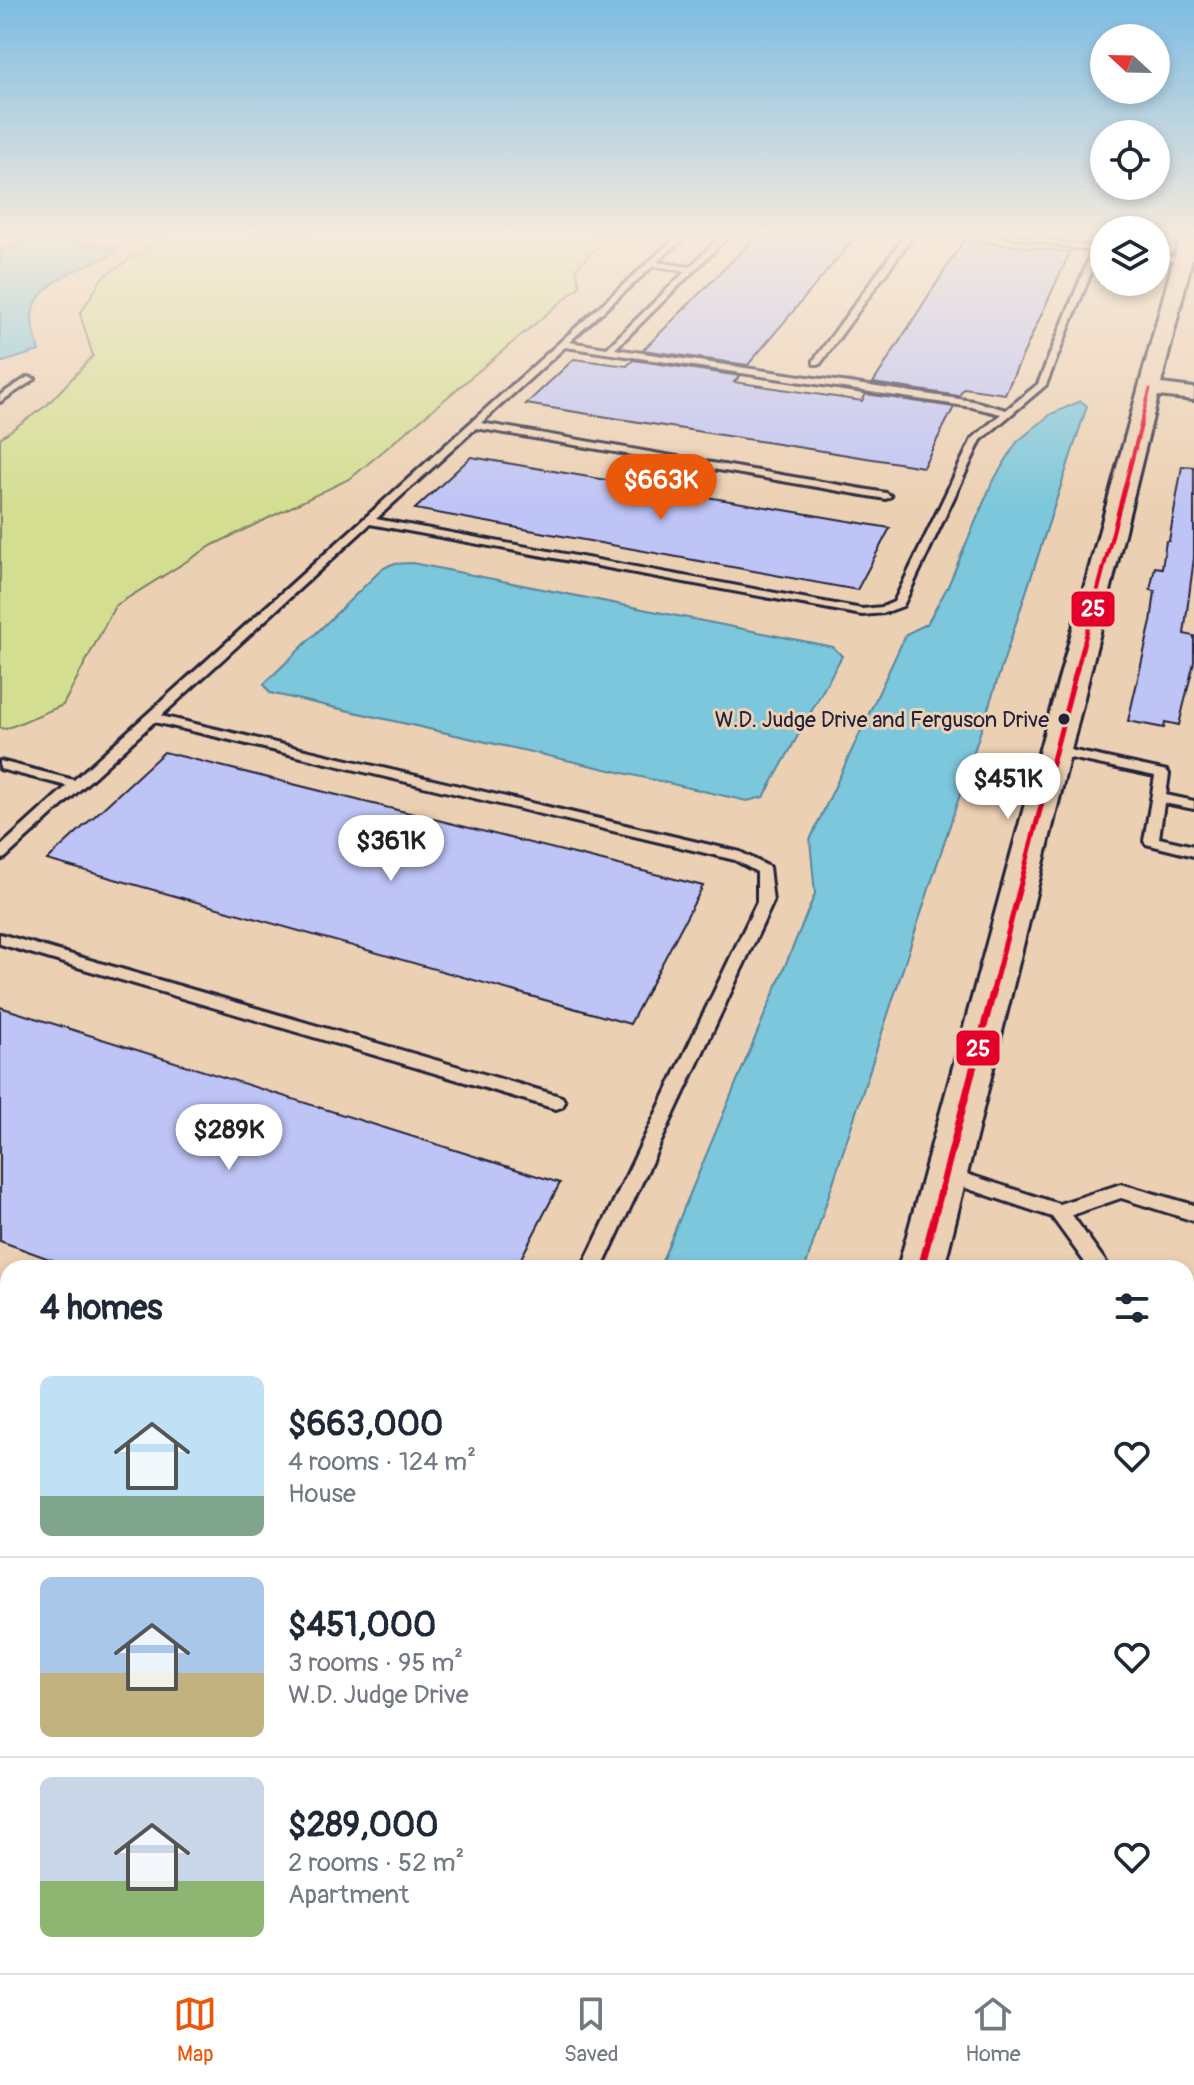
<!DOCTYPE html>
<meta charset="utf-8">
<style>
:root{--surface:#fff;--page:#f6f6f7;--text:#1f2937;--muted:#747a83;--line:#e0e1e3;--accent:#ea580c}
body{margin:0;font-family:Pangolin,sans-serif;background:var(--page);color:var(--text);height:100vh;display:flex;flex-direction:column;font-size:30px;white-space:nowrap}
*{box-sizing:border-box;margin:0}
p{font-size:26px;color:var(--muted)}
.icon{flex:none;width:44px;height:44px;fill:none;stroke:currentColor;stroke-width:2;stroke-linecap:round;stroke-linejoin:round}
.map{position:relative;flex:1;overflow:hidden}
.panel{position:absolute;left:0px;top:1260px;width:1194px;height:714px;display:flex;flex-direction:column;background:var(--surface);border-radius:24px 24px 0 0;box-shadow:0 4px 12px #0003}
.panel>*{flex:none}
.needle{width:52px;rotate:292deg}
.buttons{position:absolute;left:1090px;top:24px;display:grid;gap:16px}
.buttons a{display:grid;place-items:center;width:80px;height:80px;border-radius:50%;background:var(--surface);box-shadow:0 4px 12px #0003;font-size:40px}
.price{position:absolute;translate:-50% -68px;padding:0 18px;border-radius:28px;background:#fff;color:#222;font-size:26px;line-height:52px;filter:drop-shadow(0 2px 4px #0008)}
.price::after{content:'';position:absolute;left:50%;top:48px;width:24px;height:18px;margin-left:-12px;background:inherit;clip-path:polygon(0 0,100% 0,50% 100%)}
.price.current{background:var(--accent);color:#fff}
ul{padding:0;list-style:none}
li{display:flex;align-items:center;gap:24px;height:200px;padding:0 40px}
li+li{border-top:2px solid var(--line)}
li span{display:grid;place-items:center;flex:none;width:224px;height:160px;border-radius:12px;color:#555}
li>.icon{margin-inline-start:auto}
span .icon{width:96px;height:96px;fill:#fffc;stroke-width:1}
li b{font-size:34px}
h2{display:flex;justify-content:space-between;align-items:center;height:96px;padding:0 40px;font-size:34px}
.tabs{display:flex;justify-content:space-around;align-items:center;height:112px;border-top:2px solid var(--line);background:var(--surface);font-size:22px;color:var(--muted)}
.tabs a{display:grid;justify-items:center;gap:4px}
.tabs .current{color:var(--accent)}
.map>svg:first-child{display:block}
.green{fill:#d3de91;stroke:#7a8066;stroke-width:2}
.water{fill:#7cc7dc;stroke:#58859c;stroke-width:2}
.building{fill:#bec4f6;stroke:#22223b;stroke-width:2}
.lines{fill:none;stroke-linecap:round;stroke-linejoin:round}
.service-casing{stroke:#22223b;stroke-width:6}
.tertiary-casing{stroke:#22223b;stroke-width:6}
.service{fill:#ecd0b3;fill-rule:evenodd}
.tertiary{fill:#ecd0b3;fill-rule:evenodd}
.bus-1-far3-casing{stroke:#ecd0b3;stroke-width:6}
.bus-1-far2-casing{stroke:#ecd0b3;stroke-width:8}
.bus-1-far1-casing{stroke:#ecd0b3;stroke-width:10}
.bus-1-casing{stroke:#ecd0b3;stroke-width:13}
.bus-1-far3{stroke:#e4002b;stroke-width:3}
.bus-1-far2{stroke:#e4002b;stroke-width:4}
.bus-1-far1{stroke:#e4002b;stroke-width:5}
.bus-1{stroke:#e4002b;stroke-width:7}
.bus-dot{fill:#22223b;stroke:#ecd0b3;stroke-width:3}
.labels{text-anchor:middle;stroke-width:6;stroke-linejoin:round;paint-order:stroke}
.bus-label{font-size:22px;fill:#22223b;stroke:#ecd0b3;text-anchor:end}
.line-badge{stroke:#ecd0b3;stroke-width:3}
.badge-label{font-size:22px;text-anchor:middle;font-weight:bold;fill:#fff}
</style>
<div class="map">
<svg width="1194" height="1973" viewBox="0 0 1194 1973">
<rect width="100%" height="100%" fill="#ecd0b3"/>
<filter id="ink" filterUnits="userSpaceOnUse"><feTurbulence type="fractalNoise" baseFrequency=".0125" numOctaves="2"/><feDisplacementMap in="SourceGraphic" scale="16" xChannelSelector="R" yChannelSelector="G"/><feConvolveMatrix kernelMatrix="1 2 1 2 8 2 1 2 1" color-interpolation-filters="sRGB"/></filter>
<g filter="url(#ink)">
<!-- green -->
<g class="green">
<polygon points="166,233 618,233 606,239 576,268 580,286 351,478 213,545 115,606 63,705 6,729 0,728 0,438 47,405 93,356 80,314 103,277 166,236"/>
<polygon points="0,1732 8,1736 8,1908 0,1921"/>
</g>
<!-- water -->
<g class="water">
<path d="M 47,237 L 120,248 C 111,257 99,260 87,265 C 65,274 31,292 32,320 C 33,330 37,341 39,351 L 0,363 L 0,251 L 25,240 Z"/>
<polygon points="1081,401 1087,406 805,1268 659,1268 815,894 810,840 906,634 927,624 948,586 992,483 1017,442 1051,414"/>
<polygon points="412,563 833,647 842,656 764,797 747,801 270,693 264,684 382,569 392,564"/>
</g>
<!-- building -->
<g class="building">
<polygon points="760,233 859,233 748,365 643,350"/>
<polygon points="964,240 1070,252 1005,394 964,388 959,396 873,383"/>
<polygon points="574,359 627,366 633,360 740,376 734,382 862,401 866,394 954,407 923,467 526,404"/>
<polygon points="471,457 890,528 857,590 415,509"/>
<polygon points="1182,466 1194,467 1194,558 1184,634 1194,636 1194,662 1179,725 1165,722 1164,728 1128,721 1151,622 1155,591 1150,590 1155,567 1162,568 1166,541 1169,541"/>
<polygon points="164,752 703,886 630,1024 47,860"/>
<polygon points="0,1007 560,1183 516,1268 74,1268 0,1241"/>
</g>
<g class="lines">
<defs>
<g id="service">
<path d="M 681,233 L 689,233 L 657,262 L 690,267 L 724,233 L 732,233 L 615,349 L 973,401 L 1006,410 L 1038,384 L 1092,251 L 990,233 L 1006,233 L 1104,249 L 1104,253 L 1099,253 L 1046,385 L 981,440 L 903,606 L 884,613 L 862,615 L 370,524 L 161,716 L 740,852 L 769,867 L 773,902 L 602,1268 L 582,1268 L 757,902 L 757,872 L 735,860 L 154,722 L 5,858 L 0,860 L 0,847 L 67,786 L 0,769 L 0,761 L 74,780 ZM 653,266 L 686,271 L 607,348 L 569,342 ZM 565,347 L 972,407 L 1001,414 L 972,439 L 894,602 L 882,607 L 862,609 L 376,519 L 476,428 L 886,499 L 891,496 L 886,493 L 481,423 Z"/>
<polygon points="907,233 915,233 820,364 814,364 814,360"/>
<polygon points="1161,233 1168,233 1156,248 1156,240"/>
<polygon points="1156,255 1183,258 1187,260 1183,262 1156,259"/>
<polygon points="28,377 35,379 0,402 0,395"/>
<polygon points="1056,747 1167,771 1169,774 1166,795 1194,801 1194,809 1164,803 1159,838 1194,846 1194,856 1146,844 1144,841 1155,776 1051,754 1049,751"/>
<polygon points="0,934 556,1095 562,1097 565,1102 562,1107 556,1109 0,944"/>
<polygon points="945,1167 1059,1204 1121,1184 1194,1205 1194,1221 1121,1198 1072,1215 1110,1268 1089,1268 1052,1217 939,1179 936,1174 939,1169"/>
<polygon points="1186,1296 1194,1298 1194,1314 1186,1312"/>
<polygon points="0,1484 8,1487 8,1507 0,1504"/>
<polygon points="1186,1526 1194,1529 1194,1551 1186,1548"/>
<polygon points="266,1966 294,1966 291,1973 263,1973"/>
<polygon points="359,1966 388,1966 385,1973 356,1973"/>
<polygon points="486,1966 525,1966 528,1973 489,1973"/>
<polygon points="949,1966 977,1966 976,1973 948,1973"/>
</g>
<g id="tertiary">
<polygon points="1181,233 1194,233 1194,251 1161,384 1194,388 1194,400 1158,396 944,1268 898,1268"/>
<polygon points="707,1966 773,1966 771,1973 705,1973"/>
</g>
</defs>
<!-- service casing -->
<use href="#service" class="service-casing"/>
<!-- tertiary casing -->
<use href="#tertiary" class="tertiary-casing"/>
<!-- service -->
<use href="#service" class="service"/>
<!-- tertiary -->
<use href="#tertiary" class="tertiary"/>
<defs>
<polyline id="bus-1-far3" points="1141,423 1150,389"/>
<polyline id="bus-1-far2" points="1077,670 1142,421"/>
<polyline id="bus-1-far1" points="992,994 1077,668"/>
<polyline id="bus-1" points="921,1268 993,992"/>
</defs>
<!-- bus-1-far3 casing -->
<use href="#bus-1-far3" class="bus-1-far3-casing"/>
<!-- bus-1-far2 casing -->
<use href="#bus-1-far2" class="bus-1-far2-casing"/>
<!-- bus-1-far1 casing -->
<use href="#bus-1-far1" class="bus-1-far1-casing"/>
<!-- bus-1 casing -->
<use href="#bus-1" class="bus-1-casing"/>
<!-- bus-1-far3 -->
<use href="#bus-1-far3" class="bus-1-far3"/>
<!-- bus-1-far2 -->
<use href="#bus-1-far2" class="bus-1-far2"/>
<!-- bus-1-far1 -->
<use href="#bus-1-far1" class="bus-1-far1"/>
<!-- bus-1 -->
<use href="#bus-1" class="bus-1"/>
</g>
</g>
<!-- sky -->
<linearGradient id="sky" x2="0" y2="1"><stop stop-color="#7dbce3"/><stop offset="0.46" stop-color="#f6eadd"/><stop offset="1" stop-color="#f6eadd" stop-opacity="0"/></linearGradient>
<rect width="1194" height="509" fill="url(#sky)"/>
<!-- markers -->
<circle class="bus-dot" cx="1064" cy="719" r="7"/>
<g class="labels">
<!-- bus labels -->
<g class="bus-label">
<text x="1049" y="727">W.D. Judge Drive and Ferguson Drive</text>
</g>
</g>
<g class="line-badge">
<rect x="1070" y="590" width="46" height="38" rx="8" fill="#e4002b"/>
<rect x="955" y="1029" width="46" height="38" rx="8" fill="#e4002b"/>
</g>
<g class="badge-label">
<text x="1093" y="616">25</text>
<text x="978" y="1056">25</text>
</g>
</svg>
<div class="buttons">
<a><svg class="needle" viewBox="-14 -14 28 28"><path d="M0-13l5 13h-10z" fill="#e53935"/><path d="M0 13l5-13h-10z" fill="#747a83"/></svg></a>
<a><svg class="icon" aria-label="locate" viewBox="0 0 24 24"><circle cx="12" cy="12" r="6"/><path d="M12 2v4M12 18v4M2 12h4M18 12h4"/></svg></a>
<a><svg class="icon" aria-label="layers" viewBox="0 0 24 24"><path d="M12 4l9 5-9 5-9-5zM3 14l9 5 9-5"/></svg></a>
</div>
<b class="price current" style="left:661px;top:522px">$663K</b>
<b class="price" style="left:1008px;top:821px">$451K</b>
<b class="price" style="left:391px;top:883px">$361K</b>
<b class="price" style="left:229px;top:1172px">$289K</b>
<section class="panel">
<h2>4 homes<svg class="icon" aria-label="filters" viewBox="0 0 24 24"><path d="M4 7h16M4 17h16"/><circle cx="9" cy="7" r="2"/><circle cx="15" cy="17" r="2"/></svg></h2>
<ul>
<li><span style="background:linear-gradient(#bfe0f5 75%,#7fa58c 0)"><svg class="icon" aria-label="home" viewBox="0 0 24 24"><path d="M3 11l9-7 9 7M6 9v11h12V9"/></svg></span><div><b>$663,000</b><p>4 rooms · 124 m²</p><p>House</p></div><svg class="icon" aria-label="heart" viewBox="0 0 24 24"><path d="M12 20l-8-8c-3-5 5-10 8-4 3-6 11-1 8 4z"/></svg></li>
<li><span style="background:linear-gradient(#a9c7e8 60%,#c2b280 0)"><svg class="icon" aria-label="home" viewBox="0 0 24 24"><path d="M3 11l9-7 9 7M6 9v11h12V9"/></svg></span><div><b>$451,000</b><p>3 rooms · 95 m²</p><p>W.D. Judge Drive</p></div><svg class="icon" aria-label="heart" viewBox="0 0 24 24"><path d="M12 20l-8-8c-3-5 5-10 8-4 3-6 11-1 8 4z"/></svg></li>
<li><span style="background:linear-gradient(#c9d6e8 65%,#8fb573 0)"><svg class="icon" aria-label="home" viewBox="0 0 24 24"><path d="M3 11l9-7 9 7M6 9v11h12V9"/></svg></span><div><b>$289,000</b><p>2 rooms · 52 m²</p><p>Apartment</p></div><svg class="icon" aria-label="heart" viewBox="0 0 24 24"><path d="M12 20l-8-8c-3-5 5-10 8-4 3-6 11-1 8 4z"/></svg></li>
</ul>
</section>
</div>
<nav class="tabs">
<a class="current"><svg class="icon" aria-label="map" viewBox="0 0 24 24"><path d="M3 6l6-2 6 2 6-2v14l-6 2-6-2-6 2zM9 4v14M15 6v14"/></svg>Map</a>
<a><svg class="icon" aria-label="saved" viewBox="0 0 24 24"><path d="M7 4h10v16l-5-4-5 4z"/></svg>Saved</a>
<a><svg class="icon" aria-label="home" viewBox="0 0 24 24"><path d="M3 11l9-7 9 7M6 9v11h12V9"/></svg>Home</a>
</nav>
